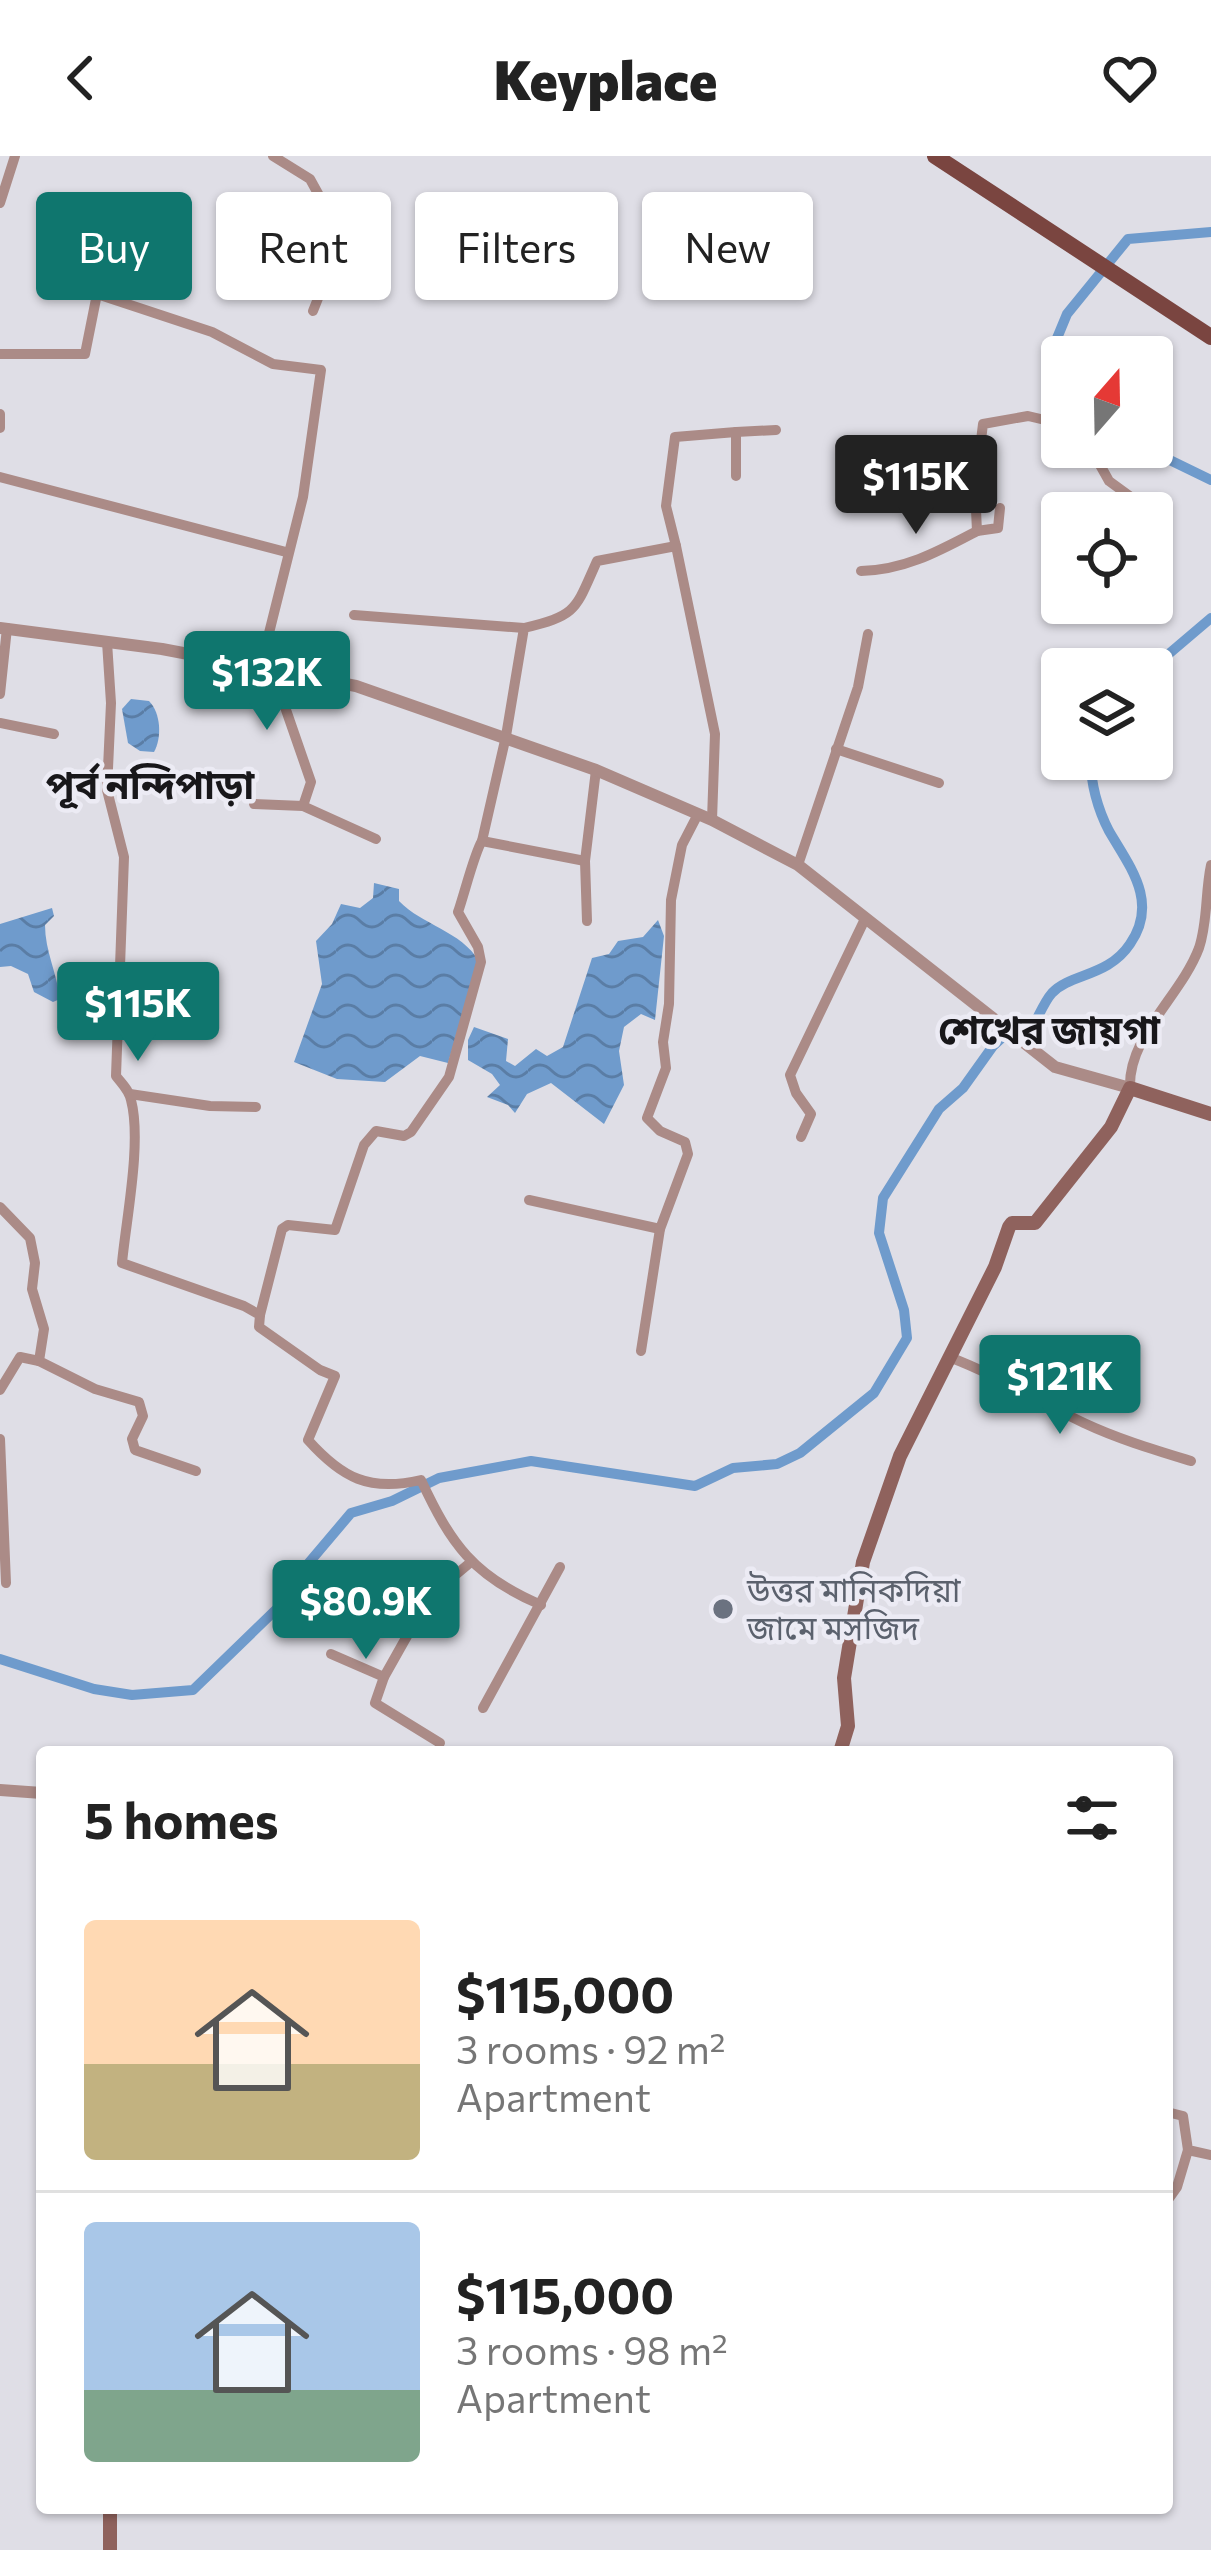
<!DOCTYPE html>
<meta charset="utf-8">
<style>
:root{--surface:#fff;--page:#f2f2f2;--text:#222;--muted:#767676;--line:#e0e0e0;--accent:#0f766e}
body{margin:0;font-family:Commissioner,"Noto Sans Bengali",sans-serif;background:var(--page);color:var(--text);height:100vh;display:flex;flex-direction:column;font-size:45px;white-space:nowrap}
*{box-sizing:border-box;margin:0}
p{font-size:39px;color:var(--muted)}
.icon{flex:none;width:66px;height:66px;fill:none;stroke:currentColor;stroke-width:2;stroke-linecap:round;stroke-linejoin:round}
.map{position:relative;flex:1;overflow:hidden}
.panel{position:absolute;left:36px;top:1590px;width:1137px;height:768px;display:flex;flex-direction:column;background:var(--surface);border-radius:12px;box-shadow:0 3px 9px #0004}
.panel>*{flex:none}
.top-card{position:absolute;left:36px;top:36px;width:1140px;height:108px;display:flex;gap:24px}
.needle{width:78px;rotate:20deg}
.fabs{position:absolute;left:1041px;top:180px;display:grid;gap:24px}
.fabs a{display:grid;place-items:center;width:132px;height:132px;border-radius:12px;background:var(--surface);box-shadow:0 3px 9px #0004;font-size:60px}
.price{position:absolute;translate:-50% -102px;padding:0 27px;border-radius:12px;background:var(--accent);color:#fff;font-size:39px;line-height:78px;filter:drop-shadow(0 3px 6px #0008)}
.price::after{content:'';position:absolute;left:50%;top:72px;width:36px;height:27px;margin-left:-18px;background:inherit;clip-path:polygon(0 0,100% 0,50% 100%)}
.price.current{background:#222;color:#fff}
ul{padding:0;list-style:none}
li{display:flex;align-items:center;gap:36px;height:300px;padding:0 48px}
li+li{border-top:3px solid var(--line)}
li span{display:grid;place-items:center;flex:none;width:336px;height:240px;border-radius:12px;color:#555}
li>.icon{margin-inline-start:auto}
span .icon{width:144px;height:144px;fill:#fffc;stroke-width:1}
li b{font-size:51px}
h2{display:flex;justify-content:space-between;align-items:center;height:144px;padding:0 48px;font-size:51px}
.tag{padding:0 42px;border-radius:12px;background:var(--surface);box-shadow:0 3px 9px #0004;font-size:42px;line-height:108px}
.tag.current{background:var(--accent);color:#fff}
header{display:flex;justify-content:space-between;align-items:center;height:156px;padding:0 48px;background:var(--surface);font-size:54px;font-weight:800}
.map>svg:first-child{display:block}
.water{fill:url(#water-waves)}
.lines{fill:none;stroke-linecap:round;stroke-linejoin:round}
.canal{stroke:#6f9bcc;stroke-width:10}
.minor{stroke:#ab8b87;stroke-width:10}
.tertiary{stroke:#ab8b87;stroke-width:12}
.secondary{stroke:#8f625d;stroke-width:14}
.primary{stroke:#7a4540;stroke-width:16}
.worship-dot{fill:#6b7280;stroke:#ecebf4;stroke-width:4.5}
.labels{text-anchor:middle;stroke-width:9;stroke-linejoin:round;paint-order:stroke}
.worship-label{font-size:33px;fill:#5b616d;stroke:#ecebf4;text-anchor:start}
.quarter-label{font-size:39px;font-weight:bold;fill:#18171a;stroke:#ecebf4}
</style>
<header><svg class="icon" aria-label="back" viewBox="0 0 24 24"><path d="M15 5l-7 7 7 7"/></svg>Keyplace<svg class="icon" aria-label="heart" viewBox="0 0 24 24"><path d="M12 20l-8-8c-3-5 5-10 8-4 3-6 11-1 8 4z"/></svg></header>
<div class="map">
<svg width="1211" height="2394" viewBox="0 0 1211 2394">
<defs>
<pattern id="water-waves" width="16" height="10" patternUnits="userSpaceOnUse" patternTransform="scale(3)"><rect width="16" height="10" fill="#6f9bcc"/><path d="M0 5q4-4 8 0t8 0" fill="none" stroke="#5a7da5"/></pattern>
</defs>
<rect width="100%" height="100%" fill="#dfdee6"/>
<!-- water -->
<g class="water">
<path d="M 131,543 L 149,545 C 161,557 162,582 154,596 L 140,595 L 128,587 L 122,553 Z"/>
<path d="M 374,727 L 399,733 L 399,745 C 422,769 461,775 479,805 L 448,907 L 420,900 L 385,926 L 337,923 L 294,906 L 322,828 L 316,785 L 332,768 L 341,748 L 360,752 L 373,742 Z"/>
<path d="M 52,752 L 54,760 L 45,769 C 45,795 57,817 60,843 L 53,846 L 34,836 L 28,818 L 11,810 L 0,811 L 0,768 Z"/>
<polygon points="658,764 664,780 655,864 641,858 624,871 619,895 624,929 604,968 551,927 527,938 515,957 508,949 487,941 500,929 492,918 468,904 468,884 474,871 508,883 506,905 515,910 536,893 547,900 563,891 592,802 609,798 618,785 643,781"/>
</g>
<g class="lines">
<!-- canal -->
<g class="canal">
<polyline points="1062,225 1055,187 1067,158 1128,83 1211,76"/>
<polyline points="1143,291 1211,324"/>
<polyline points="1151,513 1211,462"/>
<path d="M 0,1503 L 94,1533 L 132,1539 L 193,1534 L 290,1440 L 307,1409 L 351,1357 L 392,1345 L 439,1322 L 531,1305 L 695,1330 L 733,1312 L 777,1308 L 800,1297 L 874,1237 L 907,1182 L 904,1154 L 879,1077 L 883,1042 L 939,953 L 963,932 L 993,890 L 1006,878 L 1033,870 C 1039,860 1044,846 1052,837 C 1071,817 1108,821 1130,788 C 1159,746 1130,711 1109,675 C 1098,654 1090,626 1091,603"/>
</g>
<!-- minor -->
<g class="minor">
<polyline points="273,0 310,23 332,63"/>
<polyline points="0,47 15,0"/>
<polyline points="313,155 334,102 340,95 373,77"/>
<polyline points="0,198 85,198 97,138 212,176 273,208 321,214 303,341 261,509"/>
<polyline points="0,258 0,272"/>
<polyline points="736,276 776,274"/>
<polyline points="1090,291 1109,325 1146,352"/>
<polyline points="0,321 286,396"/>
<polyline points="1000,352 998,372 977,375 975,333 983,268 1028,260 1062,268"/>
<polyline points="676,390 715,578 712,664"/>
<path d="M 861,415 C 905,414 939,395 977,375"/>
<polyline points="354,459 524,472"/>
<path d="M 107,486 L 111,547 L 107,634 L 124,701 L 116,920 C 122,928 129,934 131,944 C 142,986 126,1064 122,1107 L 244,1150 L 260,1159 L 259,1171 L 320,1214 L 335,1220 L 308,1284 C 342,1322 369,1336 421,1324 C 451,1388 473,1420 541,1449"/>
<polyline points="285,514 285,551 311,626 303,650"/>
<polyline points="0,538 7,472"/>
<polyline points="0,567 54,578"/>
<polyline points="836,593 939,627"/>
<polyline points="254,648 303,650 376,683"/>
<path d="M 585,705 L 482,685 L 506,580 L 524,472 C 578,459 575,454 597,405 L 676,390 L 666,350 L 675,281 L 736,276 L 736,320"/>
<polyline points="798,709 858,531 868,478"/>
<polyline points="587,765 585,705 596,614"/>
<path d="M 1130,932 C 1128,880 1181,840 1199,792 C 1208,765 1205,737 1211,709"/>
<polyline points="130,938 210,950 256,951"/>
<polyline points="801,981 811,958 796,937 790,919 865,763"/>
<polyline points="529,1044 660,1073"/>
<polyline points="0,1051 30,1082 35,1107 32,1133 44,1173 39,1205 95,1233 139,1246 143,1260 132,1283 135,1294 196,1315"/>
<path d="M 260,1159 L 282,1073 L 288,1069 L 335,1074 L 364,989 L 376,975 L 404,980 L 411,976 L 449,921 L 481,806 L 478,791 L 458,756 C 464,739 475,695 482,685"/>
<polyline points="641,1195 660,1073 688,998 685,986 660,975 647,962 666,912 663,886 669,848 671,744 682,689 697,660"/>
<path d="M 949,1201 C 997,1219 1038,1245 1084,1267 C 1118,1283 1155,1294 1191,1305"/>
<polyline points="0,1234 20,1201 39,1205"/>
<polyline points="0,1283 6,1427"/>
<polyline points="331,1498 384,1521"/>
<polyline points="483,1552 560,1411"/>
<polyline points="440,1587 375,1547 384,1521 429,1441 471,1406"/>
<polyline points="1167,1956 1183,1960 1188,1994 1211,1999"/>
<polyline points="1167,2045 1177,2031 1188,1994"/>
</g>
<!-- tertiary -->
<g class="tertiary">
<polyline points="0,472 162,493 356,530 596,614 712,664 798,709 1055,911 1130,932"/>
<polyline points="0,1634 42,1637"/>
</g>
<!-- secondary -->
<g class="secondary">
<polyline points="840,1596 848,1570 844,1522 863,1406 900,1300 995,1111 1009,1071 1012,1067 1035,1067 1111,971 1130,932 1211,958"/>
<polyline points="110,2352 110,2394"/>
</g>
<!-- primary -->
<polyline class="primary" points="935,0 1211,181"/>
</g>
<!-- markers -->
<circle class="worship-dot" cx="723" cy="1453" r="12"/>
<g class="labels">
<!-- worship labels -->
<g class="worship-label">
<text x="747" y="1446">উত্তর মানিকদিয়া<tspan x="747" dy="38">জামে মসজিদ</tspan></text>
</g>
<!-- quarter labels -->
<g class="quarter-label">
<text x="150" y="643">পূর্ব নন্দিপাড়া</text>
<text x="1049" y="888">শেখের জায়গা</text>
</g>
</g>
</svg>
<div class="fabs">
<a><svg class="needle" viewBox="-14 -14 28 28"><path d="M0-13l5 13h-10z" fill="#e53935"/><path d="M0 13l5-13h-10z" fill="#767676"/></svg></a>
<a><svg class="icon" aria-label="locate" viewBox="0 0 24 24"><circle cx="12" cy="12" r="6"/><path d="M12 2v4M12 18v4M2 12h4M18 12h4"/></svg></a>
<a><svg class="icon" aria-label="layers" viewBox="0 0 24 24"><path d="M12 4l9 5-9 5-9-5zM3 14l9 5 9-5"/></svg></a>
</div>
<b class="price current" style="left:916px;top:381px">$115K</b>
<b class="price" style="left:267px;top:577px">$132K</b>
<b class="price" style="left:138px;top:908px">$115K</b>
<b class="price" style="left:1060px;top:1281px">$121K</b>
<b class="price" style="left:366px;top:1506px">$80.9K</b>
<div class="top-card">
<a class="tag current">Buy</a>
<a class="tag">Rent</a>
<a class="tag">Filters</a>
<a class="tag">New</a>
</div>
<section class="panel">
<h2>5 homes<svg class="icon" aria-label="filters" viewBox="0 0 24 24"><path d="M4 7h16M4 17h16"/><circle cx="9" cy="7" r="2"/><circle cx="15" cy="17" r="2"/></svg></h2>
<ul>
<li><span style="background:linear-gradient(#ffd9b3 60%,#c2b280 0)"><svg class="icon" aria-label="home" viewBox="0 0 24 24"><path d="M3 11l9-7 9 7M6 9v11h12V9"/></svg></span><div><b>$115,000</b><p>3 rooms · 92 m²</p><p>Apartment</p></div></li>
<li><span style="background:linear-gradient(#a9c7e8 70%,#7fa58c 0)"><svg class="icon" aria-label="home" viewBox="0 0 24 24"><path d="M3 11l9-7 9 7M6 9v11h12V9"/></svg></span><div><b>$115,000</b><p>3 rooms · 98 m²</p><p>Apartment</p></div></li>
</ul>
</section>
</div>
